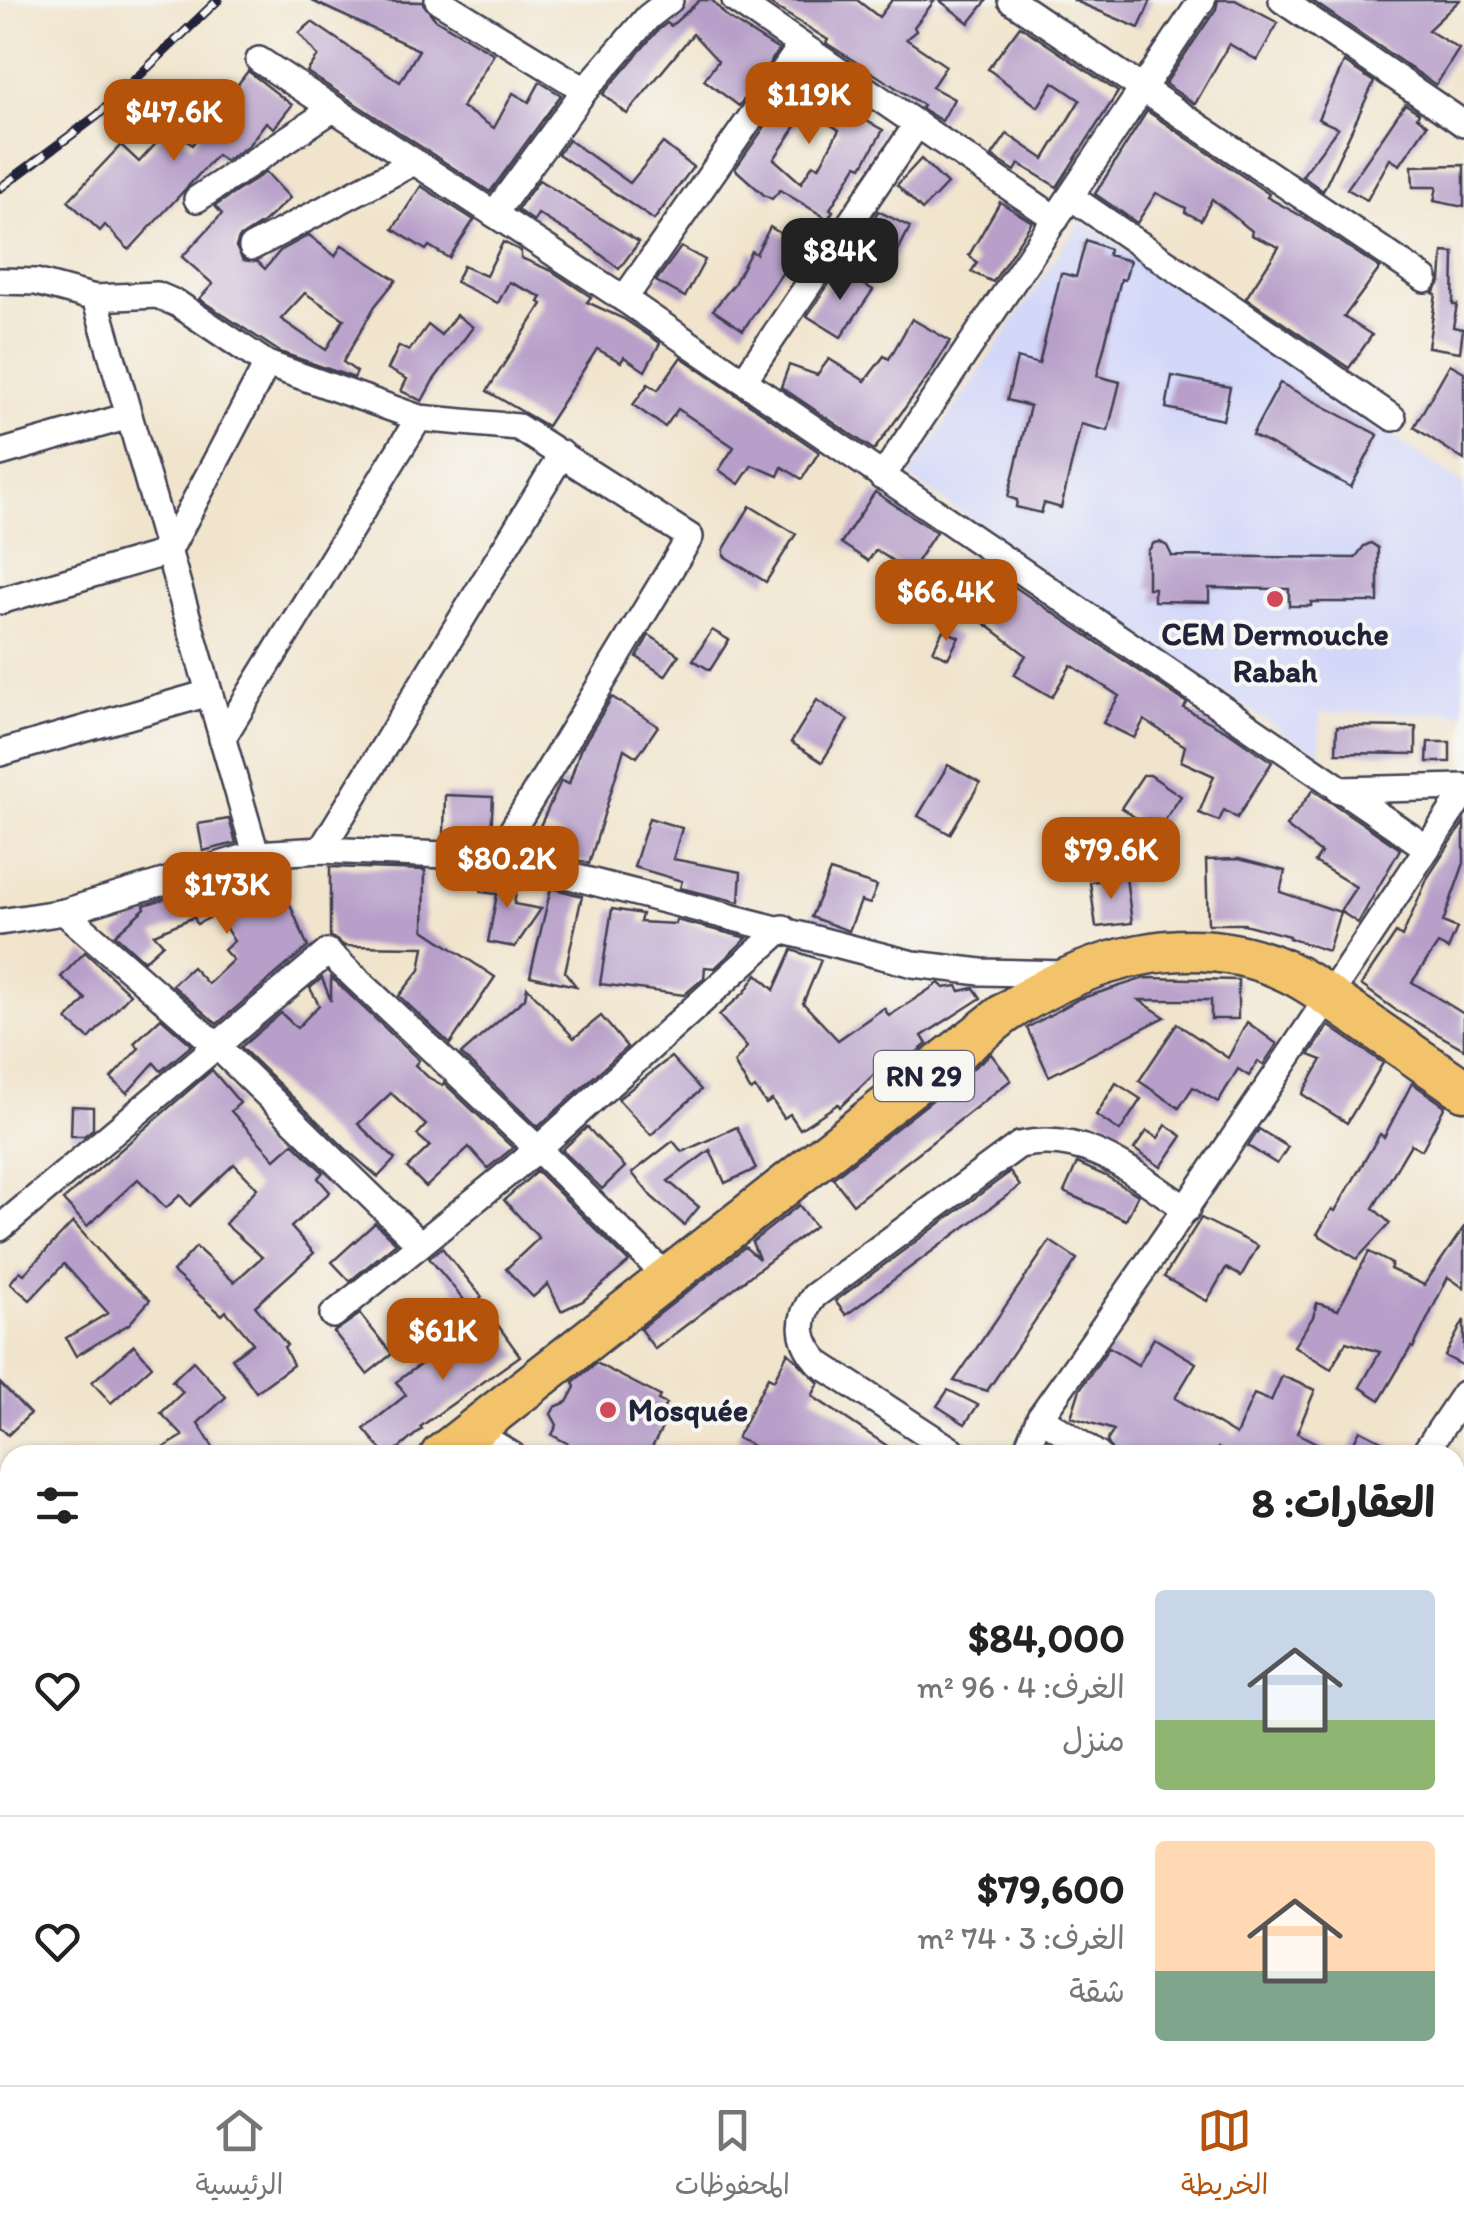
<!DOCTYPE html>
<html lang="ar">
<meta charset="utf-8">
<style>
:root{--surface:#fff;--page:#f2f2f2;--text:#222;--muted:#767676;--line:#e0e0e0;--accent:#b45309}
body{margin:0;font-family:Itim,"Playpen Sans Arabic",sans-serif;background:var(--page);color:var(--text);direction:rtl;height:100vh;display:flex;flex-direction:column;font-size:38px;white-space:nowrap}
*{box-sizing:border-box;margin:0}
p{font-size:32px;color:var(--muted)}
.icon{flex:none;width:55px;height:55px;fill:none;stroke:currentColor;stroke-width:2;stroke-linecap:round;stroke-linejoin:round}
.map{position:relative;flex:1;overflow:hidden;direction:ltr}
.sheet{position:absolute;left:0px;top:1445px;width:1465px;height:640px;display:flex;flex-direction:column;background:var(--surface);border-radius:30px 30px 0 0;box-shadow:0 2px 8px #0004;direction:rtl}
.sheet>*{flex:none}
.price{position:absolute;translate:-50% -85px;padding:0 22px;border-radius:20px;background:var(--accent);color:#fff;font-size:32px;line-height:65px;filter:drop-shadow(0 2px 5px #0008)}
.price::after{content:'';position:absolute;left:50%;top:60px;width:30px;height:22px;margin-left:-15px;background:inherit;clip-path:polygon(0 0,100% 0,50% 100%)}
.price.current{background:#222;color:#fff}
ul{padding:0;list-style:none}
li{display:flex;align-items:center;gap:30px;height:250px;padding:0 30px}
li+li{border-top:2px solid var(--line)}
li span{display:grid;place-items:center;flex:none;width:280px;height:200px;border-radius:10px;color:#555}
li>.icon{margin-inline-start:auto}
span .icon{width:120px;height:120px;fill:#fffc;stroke-width:1}
li b{font-size:42px}
h2{display:flex;justify-content:space-between;align-items:center;height:120px;padding:0 30px;font-size:42px}
.tab-bar{display:flex;justify-content:space-around;align-items:center;height:140px;border-top:2px solid var(--line);background:var(--surface);font-size:28px;color:var(--muted)}
.tab-bar a{display:grid;justify-items:center;gap:5px}
.tab-bar .current{color:var(--accent)}
.map>svg:first-child{display:block}
.built{fill:#d3d8f9}
.building{fill:#b79fc9;fill-rule:evenodd}
.lines{fill:none;stroke-linecap:round;stroke-linejoin:round}
.street-casing{stroke:#413f51;stroke-width:30}
.primary-casing{stroke:#413f51;stroke-width:45}
.street{stroke:#fff;stroke-width:25}
.primary{stroke:#f2c36a;stroke-width:40}
.rail-casing{stroke:#22223b;stroke-width:10}
.rail{stroke:#f6f6f2;stroke-width:6;stroke-dasharray:19;stroke-linecap:butt}
.poi-dot{fill:#d1495b;stroke:#f6f6f2;stroke-width:4}
.labels{text-anchor:middle;stroke-width:8;stroke-linejoin:round;paint-order:stroke}
.shield{fill:#f6f6f2;stroke:#626272;stroke-width:2.5}
.shield-label{font-size:30px;font-weight:bold;fill:#22223b}
.poi-label{font-size:32px;font-weight:bold;fill:#22223b;stroke:#f6f6f2}
</style>
<div class="map">
<svg width="1464" height="2085" viewBox="0 0 1464 2085">
<rect width="100%" height="100%" fill="#f6f6f2"/>
<filter id="ink" filterUnits="userSpaceOnUse"><feTurbulence type="fractalNoise" baseFrequency=".01" numOctaves="2"/><feDisplacementMap in="SourceGraphic" scale="20" xChannelSelector="R" yChannelSelector="G"/><feConvolveMatrix kernelMatrix="1 2 1 2 8 2 1 2 1" color-interpolation-filters="sRGB"/></filter>
<filter id="wash" filterUnits="userSpaceOnUse"><feTurbulence type="fractalNoise" baseFrequency=".0048" numOctaves="4" result="noise"/><feDisplacementMap in="SourceGraphic" scale="40" xChannelSelector="R" yChannelSelector="G"/><feGaussianBlur stdDeviation="2.25" result="paint"/><feColorMatrix in="noise" values="0 0 0 0 0 0 0 0 0 0 0 0 0 0 0 0 0 1.4 0 .05"/><feComposite in="paint" operator="in"/></filter>
<g filter="url(#wash)">
<rect width="100%" height="100%" fill="#f1e4cc"/>
<!-- built -->
<polygon class="built" points="1081,220 1464,485 1464,713 1320,713 1320,758 909,477"/>
<g id="blocks">
<!-- building -->
<g class="building">
<polygon points="310,0 422,2 435,19 494,54 462,107 494,128 513,93 529,102 540,82 561,95 490,192 307,72 318,56 299,33 312,22 400,82 419,50"/>
<polygon points="700,0 712,0 728,18 779,50 739,106 704,80 718,61 693,34 627,114 603,94 659,29 667,23 671,26"/>
<polygon points="764,0 857,0 879,17 892,0 935,0 914,27 916,31 906,39 946,66 932,87 954,99 942,121 921,108 923,105 826,43 828,40"/>
<polygon points="939,0 987,0 969,23"/>
<polygon points="1073,0 1151,0 1139,28"/>
<polygon points="1218,0 1235,0 1278,23 1257,60 1229,44 1195,104 1165,84 1216,9"/>
<polygon points="1311,0 1460,0 1428,30 1459,49 1436,85"/>
<polygon points="1020,26 1118,92 1057,187 1019,164 1015,171 992,156 1007,134 1044,159 1080,100 1053,82 1038,107 988,69"/>
<polygon points="1344,62 1374,82 1323,191 1302,176 1338,128 1318,119"/>
<path d="M 806,68 L 841,92 L 834,103 L 883,130 L 862,167 L 857,165 L 830,209 L 833,211 L 828,219 L 780,190 L 772,199 L 764,195 L 735,169 ZM 807,110 L 839,130 L 819,167 L 813,164 L 801,183 L 774,159 Z"/>
<polygon points="248,71 292,105 274,128 266,122 248,146 225,161 217,155 129,250 105,225 100,231 68,201 121,145 139,162 172,126 192,145"/>
<polygon points="1405,104 1419,113 1417,117 1427,125 1400,165 1390,159 1367,200 1347,189"/>
<polygon points="1147,111 1269,194 1267,197 1305,218 1380,268 1344,317 1372,335 1349,368 1246,298 1279,247 1251,235 1252,231 1212,199 1201,220 1185,212 1186,208 1156,193 1137,223 1095,194"/>
<polygon points="569,140 630,183 663,143 693,167 654,220 558,154"/>
<polygon points="921,159 947,184 922,210 897,185"/>
<polygon points="1464,165 1464,207 1434,201 1437,187 1413,187 1412,166"/>
<path d="M 266,172 L 290,198 L 264,222 L 239,238 L 236,247 L 243,260 L 258,262 L 265,269 L 280,251 L 309,235 L 335,256 L 342,245 L 396,280 L 375,306 L 343,362 L 357,372 L 354,378 L 280,352 L 199,299 L 213,284 L 182,257 L 222,214 L 215,206 ZM 305,293 L 344,319 L 326,350 L 281,319 Z"/>
<polygon points="539,180 639,242 619,269 589,245 538,214 534,221 517,210"/>
<polygon points="421,186 474,220 449,258 429,246 426,250 393,229"/>
<polygon points="1000,202 1032,222 993,282 971,272 977,263 969,255"/>
<polygon points="878,211 910,227 894,259 863,240"/>
<polygon points="770,227 801,246 743,330 713,310 734,284 751,251 756,254"/>
<polygon points="1086,240 1109,249 1108,255 1130,261 1125,280 1121,279 1097,376 1120,382 1108,431 1081,424 1061,508 1044,503 1041,513 1016,507 1017,500 1008,497 1030,406 1007,400 1017,358 1039,364 1061,273 1076,277"/>
<polygon points="503,242 521,251 521,258 552,271 591,297 587,302 624,319 660,343 645,371 624,357 621,362 597,349 547,426 487,391 542,304 539,302 542,297 509,282 498,303 456,282 463,266 486,276"/>
<polygon points="681,247 705,260 685,297 656,281"/>
<polygon points="1443,252 1454,253 1453,305 1457,305 1453,327 1463,329 1460,352 1428,347 1436,294 1433,293 1441,281"/>
<polygon points="839,269 873,290 841,337 807,316"/>
<polygon points="456,315 473,327 433,381 422,401 401,391 407,379 388,369 399,346 409,351 428,325 441,335"/>
<polygon points="912,319 950,341 932,371 874,450 781,387 789,365 817,375 829,359 865,381 884,356 889,359"/>
<polygon points="681,357 819,452 802,479 782,467 778,476 752,465 739,484 719,470 734,447 678,409 665,427 633,405 648,384 658,390"/>
<polygon points="1450,364 1464,372 1464,460 1414,427"/>
<polygon points="1172,376 1230,387 1223,420 1166,408"/>
<polygon points="1280,383 1378,435 1351,487 1252,435"/>
<polygon points="875,492 936,532 910,572 876,550 868,561 841,543"/>
<polygon points="750,506 796,534 766,582 724,556 724,549"/>
<polygon points="1160,542 1167,546 1172,556 1355,558 1364,546 1371,543 1378,548 1378,602 1311,602 1311,606 1289,606 1289,589 1209,588 1209,602 1154,601 1154,588 1148,588 1148,551 1154,543"/>
<polygon points="1012,585 1187,703 1184,708 1230,733 1272,762 1237,818 1224,810 1219,821 1199,813 1214,776 1181,761 1185,746 1144,720 1134,738 1103,723 1119,696 1071,665 1052,697 1014,675 1026,655 984,623"/>
<polygon points="712,630 729,640 710,670 693,660"/>
<polygon points="943,630 959,637 948,658 933,651"/>
<polygon points="649,635 679,655 665,676 637,657"/>
<polygon points="612,697 658,726 637,757 624,749 589,864 557,854 564,837 540,826 561,781 569,784 580,750"/>
<polygon points="817,700 848,720 822,762 791,742"/>
<polygon points="1337,726 1416,727 1416,754 1336,753"/>
<polygon points="1428,742 1450,742 1450,762 1427,762"/>
<polygon points="948,765 980,783 950,834 918,816"/>
<polygon points="1143,775 1150,775 1181,796 1157,832 1121,808"/>
<polygon points="1313,790 1400,849 1358,923 1340,911 1356,887 1315,862 1321,853 1286,826"/>
<polygon points="445,795 493,797 491,835 444,833"/>
<polygon points="649,818 682,828 673,859 741,872 739,902 680,888 682,881 634,867"/>
<polygon points="229,819 236,843 203,851 198,824"/>
<polygon points="1464,822 1464,863 1443,922 1457,928 1448,949 1438,944 1412,982 1464,1014 1464,1049 1397,1011 1361,985 1396,933 1402,937 1428,877"/>
<polygon points="1239,859 1285,871 1280,892 1340,912 1328,951 1289,938 1289,936 1244,924 1208,924 1206,860"/>
<polygon points="330,867 425,870 424,930 495,977 450,1044 399,996 420,970 424,947 345,946 330,936"/>
<polygon points="275,869 308,947 217,1024 172,985 192,967 208,984 233,960 224,950 234,941 217,914 197,924 194,917 154,934 163,944 144,961 115,935 145,908 144,905 259,870"/>
<polygon points="830,871 877,886 870,904 861,901 849,931 811,917"/>
<polygon points="484,873 518,879 514,904 541,909 515,947 488,942 497,894 481,892"/>
<polygon points="1126,877 1132,923 1096,927 1090,882"/>
<polygon points="551,888 582,896 565,972 576,986 530,976"/>
<polygon points="612,909 642,914 640,922 675,924 676,920 747,938 715,968 705,967 704,978 684,995 600,984"/>
<polygon points="792,950 821,960 803,1003 838,1040 884,1008 889,1016 939,983 944,988 957,986 960,991 974,988 981,998 922,1036 927,1044 892,1072 886,1063 840,1107 838,1104 800,1129 790,1114 784,1118 772,1100 766,1104 755,1088 751,1091 734,1063 747,1047 719,1015 745,992 757,974 774,990"/>
<polygon points="85,952 130,994 89,1039 67,1020 86,999 61,977"/>
<polygon points="331,977 419,1060 415,1065 428,1077 442,1085 444,1083 513,1148 488,1168 469,1147 426,1187 407,1168 430,1146 417,1135 426,1125 391,1093 358,1124 395,1159 378,1177 348,1151 241,1047 281,1013 297,1028 319,1005 310,988 322,978 331,1001"/>
<polygon points="1145,978 1238,980 1238,1019 1211,1019 1211,1000 1139,1000 1165,1017 1049,1076 1027,1028 1079,999"/>
<polygon points="527,987 574,1038 601,1016 627,1047 538,1127 461,1054 525,998"/>
<polygon points="161,1018 192,1045 161,1071 154,1063 127,1093 111,1078 139,1048 134,1043"/>
<polygon points="1247,1022 1277,1044 1263,1065 1258,1061 1249,1076 1238,1069 1218,1102 1193,1087 1179,1108 1139,1081 1177,1024 1228,1058"/>
<polygon points="1329,1026 1383,1063 1347,1123 1302,1094 1322,1060 1309,1055"/>
<polygon points="991,1054 1011,1080 853,1204 833,1178"/>
<polygon points="671,1057 701,1090 651,1135 618,1099"/>
<polygon points="212,1070 240,1103 231,1111 275,1159 293,1143 323,1172 318,1178 330,1192 291,1227 314,1253 255,1306 287,1345 284,1347 293,1365 256,1392 232,1358 253,1343 226,1311 222,1315 173,1272 196,1247 234,1282 262,1257 225,1224 257,1188 234,1164 190,1206 180,1195 166,1208 138,1179 87,1226 63,1200"/>
<polygon points="1116,1083 1141,1099 1120,1131 1096,1115"/>
<polygon points="1412,1083 1445,1106 1422,1150 1411,1144 1373,1208 1390,1223 1357,1259 1317,1234 1332,1209 1335,1211 1380,1134 1384,1137"/>
<polygon points="72,1106 93,1107 93,1129 84,1136 71,1136"/>
<polygon points="1166,1125 1182,1136 1161,1167 1134,1149 1147,1131 1158,1138"/>
<polygon points="587,1127 625,1167 602,1189 562,1150"/>
<polygon points="737,1127 756,1169 725,1183 710,1150 668,1181 699,1207 684,1225 652,1197 632,1173 673,1141 682,1152"/>
<polygon points="1259,1129 1288,1147 1277,1164 1248,1146"/>
<polygon points="1077,1163 1106,1176 1138,1195 1126,1220 1064,1192"/>
<polygon points="537,1171 629,1262 583,1301 561,1311 548,1284 533,1297 506,1269 539,1238 504,1200"/>
<polygon points="1010,1172 1020,1186 846,1315 835,1301"/>
<polygon points="799,1205 815,1226 655,1349 640,1329 745,1247 759,1259 752,1242"/>
<polygon points="1201,1218 1258,1246 1241,1276 1226,1268 1207,1301 1164,1277"/>
<polygon points="73,1222 111,1265 150,1300 129,1324 76,1356 66,1338 108,1313 64,1264 30,1300 10,1283 20,1271 24,1274"/>
<polygon points="375,1223 396,1243 350,1281 332,1262"/>
<polygon points="1464,1227 1464,1288 1448,1277 1413,1348 1411,1347 1380,1400 1360,1387 1380,1352 1346,1342 1331,1369 1294,1346 1313,1317 1317,1303 1338,1310 1369,1252 1392,1264 1390,1269 1424,1285"/>
<polygon points="1050,1241 1077,1259 987,1391 954,1381"/>
<polygon points="442,1248 482,1297 470,1307 429,1258"/>
<polygon points="360,1314 392,1354 367,1374 334,1332"/>
<polygon points="490,1314 520,1356 420,1427 422,1429 391,1455 386,1455 364,1429 406,1395 396,1382"/>
<polygon points="1464,1320 1464,1366 1445,1356"/>
<polygon points="1154,1338 1196,1363 1175,1398 1236,1435 1254,1394 1271,1401 1282,1376 1315,1390 1297,1433 1340,1455 1228,1455 1218,1448 1214,1455 1114,1455 1107,1441 1114,1430 1071,1417 1080,1389 1109,1347 1138,1365"/>
<polygon points="134,1345 152,1366 111,1403 92,1382"/>
<polygon points="788,1352 819,1383 812,1396 901,1455 771,1455 737,1438 768,1377 774,1380"/>
<polygon points="193,1361 226,1397 198,1423 218,1455 151,1455 183,1436 161,1413 183,1392 172,1381"/>
<polygon points="596,1363 660,1396 658,1400 666,1404 655,1424 662,1428 648,1455 589,1455 552,1435 557,1425 551,1414 555,1407 567,1402 575,1387 573,1382"/>
<polygon points="0,1383 30,1414 8,1435 0,1427"/>
<polygon points="948,1390 978,1405 965,1424 937,1406"/>
<polygon points="1360,1430 1407,1454 1407,1455 1347,1455"/>
</g>
</g>
</g>
<g filter="url(#ink)">
<use href="#blocks" fill-opacity="0" stroke="#413f51" stroke-width="2.5"/>
<g class="lines">
<defs>
<g id="street">
<polyline points="438,0 585,90 648,17 670,0"/>
<polyline points="735,0 1056,219"/>
<polyline points="1011,0 1425,279"/>
<polyline points="1282,0 1464,124"/>
<polyline points="259,60 624,299 1427,848"/>
<polyline points="1071,197 1393,418"/>
<polyline points="197,199 333,109"/>
<polyline points="494,214 585,90"/>
<polyline points="252,247 414,162"/>
<polyline points="0,281 36,282 95,298 157,295 178,304 267,364 419,418 518,427 690,537 496,857"/>
<polyline points="95,298 256,854"/>
<polyline points="624,299 801,46"/>
<polyline points="744,380 916,126"/>
<polyline points="0,453 129,416"/>
<polyline points="882,477 1202,0"/>
<polyline points="0,601 168,552 267,364"/>
<polyline points="222,739 419,418"/>
<polyline points="0,753 209,693"/>
<polyline points="1339,790 1464,787"/>
<polyline points="321,850 562,454"/>
<polyline points="64,912 217,1046 420,1244"/>
<polyline points="0,922 64,912 256,854 321,850 496,857 913,964 981,972 1067,974"/>
<polyline points="0,1228 328,952 538,1149 666,1276"/>
<polyline points="333,1315 538,1149 783,928"/>
<polyline points="1040,1417 1098,1455"/>
<polyline points="473,1431 512,1455"/>
<path d="M 959,1455 L 820,1364 C 799,1342 796,1320 814,1296 L 1019,1145 C 1088,1130 1133,1174 1187,1209"/>
<path d="M 1024,1455 L 1040,1417 C 1186,1211 1326,1003 1464,792"/>
<polyline points="1423,1455 1464,1394"/>
<polyline points="1455,1688 1464,1693"/>
<polyline points="0,1739 10,1747"/>
<polyline points="1455,2008 1464,1994"/>
<polyline points="1419,2075 1434,2085"/>
</g>
<g id="primary">
<path d="M 441,1455 L 1004,1014 C 1087,958 1190,927 1286,971 C 1311,982 1334,1001 1357,1016 C 1392,1041 1428,1065 1464,1090"/>
<polyline points="0,1794 10,1786"/>
</g>
</defs>
<!-- street casing -->
<use href="#street" class="street-casing"/>
<!-- primary casing -->
<use href="#primary" class="primary-casing"/>
<!-- street -->
<use href="#street" class="street"/>
<!-- primary -->
<use href="#primary" class="primary"/>
<defs>
<polyline id="rail" points="0,188 98,115 218,0"/>
</defs>
<!-- rail casing -->
<use href="#rail" class="rail-casing"/>
<!-- rail -->
<use href="#rail" class="rail"/>
</g>
</g>
<!-- markers -->
<g class="poi-dot">
<circle cx="1275" cy="599" r="10"/>
<circle cx="608" cy="1410" r="10"/>
</g>
<g class="labels">
<!-- shield labels -->
<rect class="shield" x="874" y="1051" width="100" height="50" rx="8"/>
<g class="shield-label">
<text x="924" y="1086">RN 29</text>
</g>
<!-- poi labels -->
<g class="poi-label">
<text x="1275" y="645">CEM Dermouche<tspan x="1275" dy="37">Rabah</tspan></text>
<text x="628" y="1421" text-anchor="start">Mosquée</text>
</g>
</g>
</svg>
<b class="price" style="left:809px;top:147px">$119K</b>
<b class="price" style="left:174px;top:164px">$47.6K</b>
<b class="price current" style="left:840px;top:303px">$84K</b>
<b class="price" style="left:946px;top:644px">$66.4K</b>
<b class="price" style="left:1111px;top:902px">$79.6K</b>
<b class="price" style="left:507px;top:911px">$80.2K</b>
<b class="price" style="left:227px;top:937px">$173K</b>
<b class="price" style="left:443px;top:1383px">$61K</b>
<section class="sheet">
<h2>العقارات: 8<svg class="icon" aria-label="filters" viewBox="0 0 24 24"><path d="M4 7h16M4 17h16"/><circle cx="9" cy="7" r="2"/><circle cx="15" cy="17" r="2"/></svg></h2>
<ul>
<li><span style="background:linear-gradient(#c9d6e8 65%,#8fb573 0)"><svg class="icon" aria-label="home" viewBox="0 0 24 24"><path d="M3 11l9-7 9 7M6 9v11h12V9"/></svg></span><div><b>$84,000</b><p>الغرف: 4 · 96 m²</p><p>منزل</p></div><svg class="icon" aria-label="heart" viewBox="0 0 24 24"><path d="M12 20l-8-8c-3-5 5-10 8-4 3-6 11-1 8 4z"/></svg></li>
<li><span style="background:linear-gradient(#ffd9b3 65%,#7fa58c 0)"><svg class="icon" aria-label="home" viewBox="0 0 24 24"><path d="M3 11l9-7 9 7M6 9v11h12V9"/></svg></span><div><b>$79,600</b><p>الغرف: 3 · 74 m²</p><p>شقة</p></div><svg class="icon" aria-label="heart" viewBox="0 0 24 24"><path d="M12 20l-8-8c-3-5 5-10 8-4 3-6 11-1 8 4z"/></svg></li>
</ul>
</section>
</div>
<nav class="tab-bar">
<a class="current"><svg class="icon" aria-label="map" viewBox="0 0 24 24"><path d="M3 6l6-2 6 2 6-2v14l-6 2-6-2-6 2zM9 4v14M15 6v14"/></svg>الخريطة</a>
<a><svg class="icon" aria-label="saved" viewBox="0 0 24 24"><path d="M7 4h10v16l-5-4-5 4z"/></svg>المحفوظات</a>
<a><svg class="icon" aria-label="home" viewBox="0 0 24 24"><path d="M3 11l9-7 9 7M6 9v11h12V9"/></svg>الرئيسية</a>
</nav>
